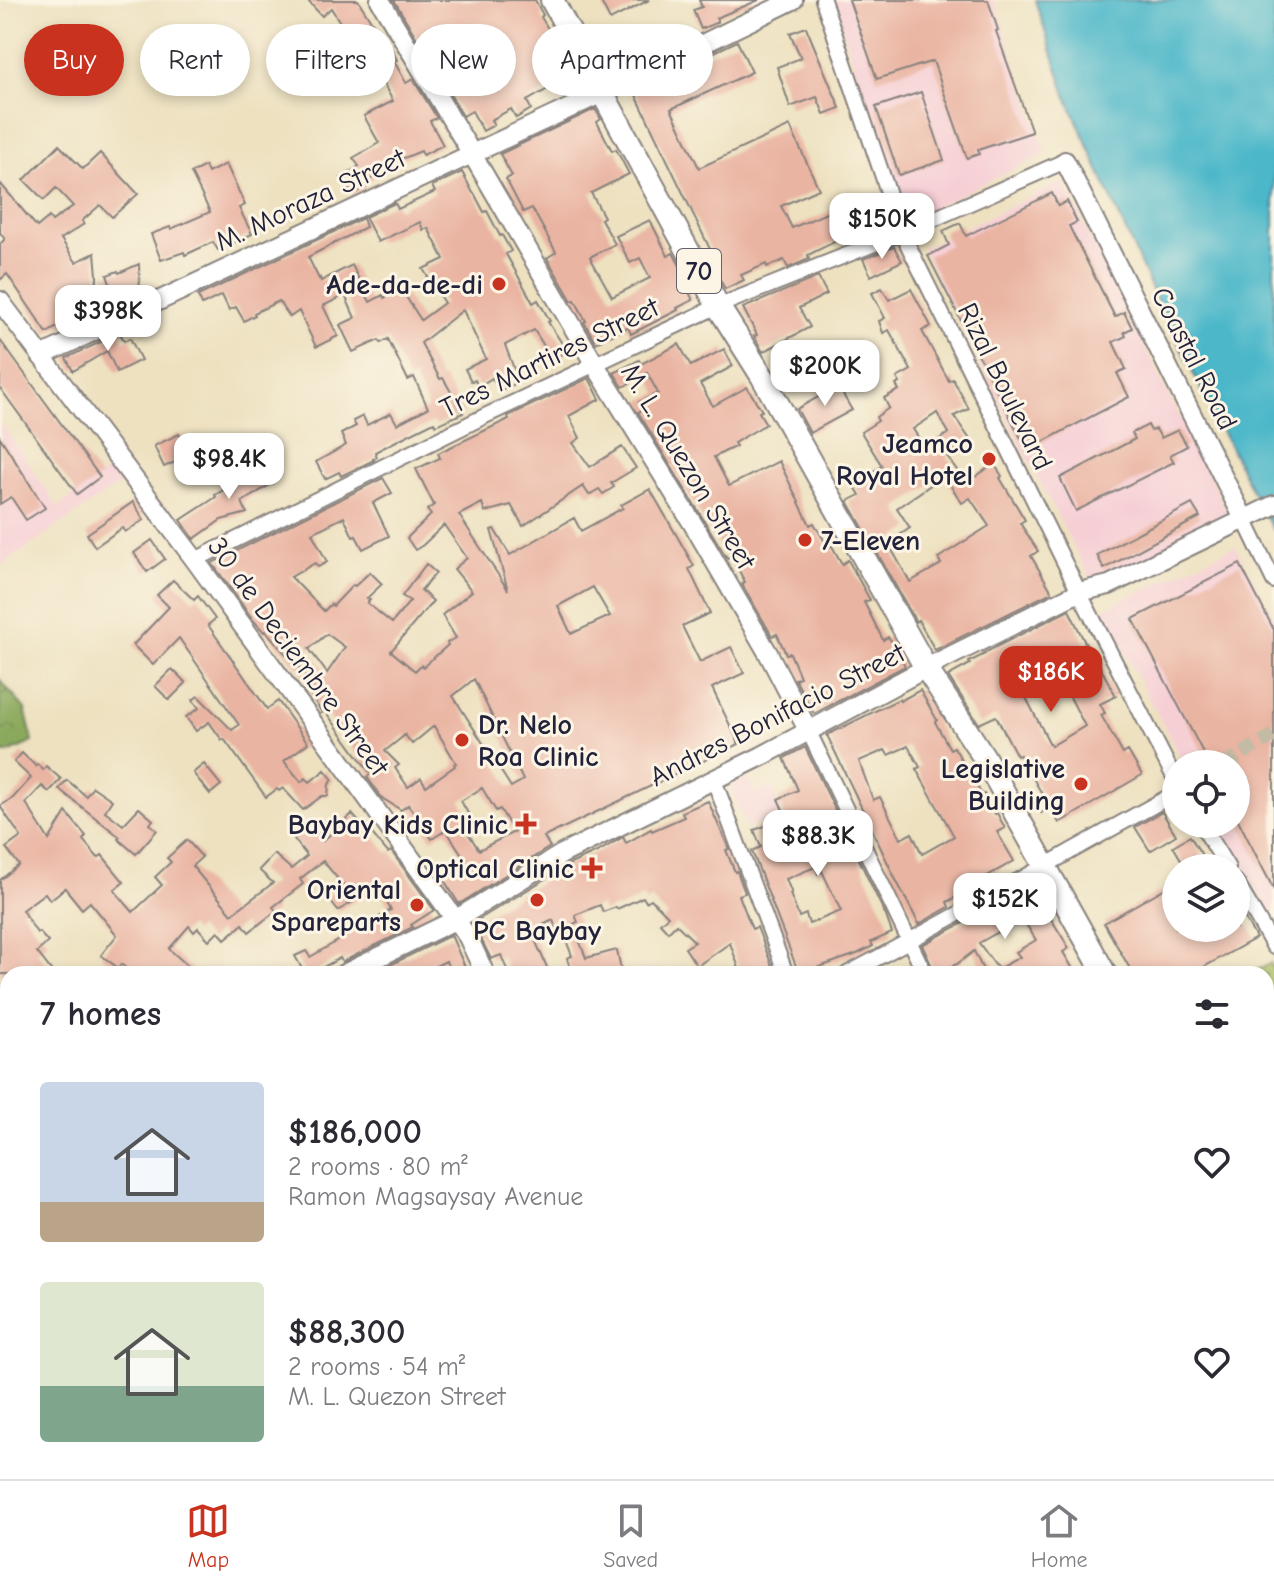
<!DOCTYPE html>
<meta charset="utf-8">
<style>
:root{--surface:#fff;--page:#f7f7f7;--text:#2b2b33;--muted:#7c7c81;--line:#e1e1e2;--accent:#c8321e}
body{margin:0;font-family:"Comic Neue",sans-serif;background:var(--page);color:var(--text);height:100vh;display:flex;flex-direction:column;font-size:30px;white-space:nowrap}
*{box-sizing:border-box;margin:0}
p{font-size:26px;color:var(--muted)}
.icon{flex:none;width:44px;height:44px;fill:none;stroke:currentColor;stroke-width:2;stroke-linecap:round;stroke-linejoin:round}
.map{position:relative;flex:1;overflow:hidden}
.sheet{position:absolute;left:0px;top:966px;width:1274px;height:514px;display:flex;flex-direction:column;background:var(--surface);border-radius:24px 24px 0 0;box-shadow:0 4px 12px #0003}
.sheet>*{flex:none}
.guide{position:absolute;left:24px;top:24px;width:800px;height:72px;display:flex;gap:16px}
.fabs{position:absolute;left:1162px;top:750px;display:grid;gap:16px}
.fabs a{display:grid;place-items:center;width:88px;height:88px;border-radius:50%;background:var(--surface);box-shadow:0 4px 12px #0003;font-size:40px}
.price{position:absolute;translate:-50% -68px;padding:0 18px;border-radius:16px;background:#fff;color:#222;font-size:26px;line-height:52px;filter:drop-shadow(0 2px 4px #0008)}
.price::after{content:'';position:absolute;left:50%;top:48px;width:24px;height:18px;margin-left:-12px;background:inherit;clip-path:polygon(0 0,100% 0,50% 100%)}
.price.selected{background:var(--accent);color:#fff}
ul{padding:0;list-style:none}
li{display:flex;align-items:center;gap:24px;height:200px;padding:0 40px}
li span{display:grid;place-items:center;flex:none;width:224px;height:160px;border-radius:8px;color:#555}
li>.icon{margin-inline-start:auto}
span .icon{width:96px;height:96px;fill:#fffc;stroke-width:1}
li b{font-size:34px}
h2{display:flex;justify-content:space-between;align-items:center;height:96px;padding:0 40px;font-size:34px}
.chip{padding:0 28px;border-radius:36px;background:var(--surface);box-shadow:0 4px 12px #0003;font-size:28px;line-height:72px}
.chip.selected{background:var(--accent);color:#fff}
.dock{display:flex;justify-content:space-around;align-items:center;height:112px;border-top:2px solid var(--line);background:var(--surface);font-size:22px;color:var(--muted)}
.dock a{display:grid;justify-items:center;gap:4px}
.dock .selected{color:var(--accent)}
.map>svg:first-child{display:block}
.built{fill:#f6cfd5}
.grass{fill:url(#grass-tufts);stroke:#687252;stroke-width:2}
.forest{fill:url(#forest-crowns);stroke:#56664c;stroke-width:2}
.water{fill:#4cb7c9;stroke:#376c82;stroke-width:2}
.building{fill:#eab4a2;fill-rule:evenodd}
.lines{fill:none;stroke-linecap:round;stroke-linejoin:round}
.minor-tunnel{stroke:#c4bba5;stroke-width:14;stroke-dasharray:14 7;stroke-linecap:butt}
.minor-casing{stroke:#88827e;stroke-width:18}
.tertiary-casing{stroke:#88827e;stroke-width:22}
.primary-casing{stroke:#88827e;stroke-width:26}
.minor{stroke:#fff;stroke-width:14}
.tertiary{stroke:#fff;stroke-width:18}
.primary{stroke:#fff;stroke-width:22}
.poi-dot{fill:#c8321e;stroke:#fcf5e5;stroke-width:3}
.labels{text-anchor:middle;stroke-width:6;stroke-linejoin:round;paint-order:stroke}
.shield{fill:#fcf5e5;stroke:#63616e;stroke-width:2}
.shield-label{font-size:26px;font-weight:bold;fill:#22223b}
.street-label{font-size:28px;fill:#22223b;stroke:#fcf5e5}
.poi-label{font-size:28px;font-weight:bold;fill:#22223b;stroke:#fcf5e5;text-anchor:end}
</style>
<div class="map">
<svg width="1274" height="1479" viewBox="0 0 1274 1479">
<defs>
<pattern id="grass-tufts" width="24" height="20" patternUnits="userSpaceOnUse" patternTransform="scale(2)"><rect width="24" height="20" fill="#adc368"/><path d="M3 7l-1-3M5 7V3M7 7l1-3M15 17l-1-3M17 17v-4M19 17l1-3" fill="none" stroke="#95a75b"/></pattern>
<pattern id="forest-crowns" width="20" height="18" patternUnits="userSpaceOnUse" patternTransform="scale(2)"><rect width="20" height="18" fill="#8aa95c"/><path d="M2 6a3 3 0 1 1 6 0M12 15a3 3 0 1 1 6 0" fill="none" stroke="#70894d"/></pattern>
</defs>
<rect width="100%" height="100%" fill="#fcf5e5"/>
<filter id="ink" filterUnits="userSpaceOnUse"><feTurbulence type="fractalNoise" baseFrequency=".0125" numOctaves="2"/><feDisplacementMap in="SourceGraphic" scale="16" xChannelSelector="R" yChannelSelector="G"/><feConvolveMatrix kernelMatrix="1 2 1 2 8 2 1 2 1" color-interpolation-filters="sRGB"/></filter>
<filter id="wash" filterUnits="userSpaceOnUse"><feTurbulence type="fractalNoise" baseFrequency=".006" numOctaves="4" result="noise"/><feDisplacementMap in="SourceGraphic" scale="32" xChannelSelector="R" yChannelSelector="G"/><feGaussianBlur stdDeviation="1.8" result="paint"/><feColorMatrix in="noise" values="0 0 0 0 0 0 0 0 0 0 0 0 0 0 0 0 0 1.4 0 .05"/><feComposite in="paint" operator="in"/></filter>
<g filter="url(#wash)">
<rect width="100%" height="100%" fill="#ede1c0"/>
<!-- built -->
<g class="built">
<polygon points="833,0 994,0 1046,154 905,221"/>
<polygon points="1063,182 1231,520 1094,585 1026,456 922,248"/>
<polygon points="0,422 58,507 113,466 124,481 0,566"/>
<polygon points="1235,546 1274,618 1274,927 1217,824 1236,824 1236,764 1184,764 1102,610"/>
<polygon points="747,773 755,792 771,786 783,814 747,829 730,787 733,779"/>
</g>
<!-- grass -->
<polygon class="grass" points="1270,963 1274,971 1274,1088 1266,1092 1266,974 1250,974"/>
<!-- forest -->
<polygon class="forest" points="0,680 25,709 33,742 8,753 0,753"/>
<!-- water -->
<polygon class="water" points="1035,0 1274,0 1274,531 1253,493 1151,288 1067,98"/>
<g id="blocks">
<!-- building -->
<g class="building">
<polygon points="307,0 358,0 386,45 388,44 391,48 397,60 394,61 406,83 413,79 437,118 430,121 443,145 423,155 421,151 384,166 386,170 365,183 367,186 352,195 341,178 359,166 353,158 379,143 364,116 393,101 376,71 373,72 363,54 361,56 331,8 322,16"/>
<polygon points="394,0 535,0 543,15 541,17 580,82 565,90 560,82 527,101 531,109 516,118 511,109 491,120 494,125 483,131 472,111 463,116"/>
<polygon points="600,0 649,0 610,20"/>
<polygon points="699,0 759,0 716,18 718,22 701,29 693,10 702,7"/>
<polygon points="849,0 988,0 998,30 996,31 1032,132 978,150 979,154 967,158 933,61 877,79"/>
<polygon points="806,27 840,108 824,114 817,97 790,107 777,67 801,58 790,33"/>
<polygon points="737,41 752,72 671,109 699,168 790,126 819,189 781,206 792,228 854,201 867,230 847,239 846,236 808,255 809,259 788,268 784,260 767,267 766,264 741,275 744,280 725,289 705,252 710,249 634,91"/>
<polygon points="921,92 944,160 899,175 876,107"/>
<polygon points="595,109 601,119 597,122 612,151 616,149 629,174 591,193 604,217 601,219 615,244 590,257 612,297 650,278 640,258 630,263 616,236 650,220 668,256 673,253 689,282 685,284 693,300 677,308 678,310 631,334 628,327 596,343 584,322 586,321 575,300 572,301 547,258 556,252 532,208 523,212 506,179 512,176 500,154"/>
<polygon points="59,145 83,169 100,153 138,194 112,217 100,205 82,221 84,224 61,239 76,262 95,253 97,275 96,302 67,317 69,320 47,333 7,274 0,280 0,244 5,239 0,233 0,183 37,227 49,217 52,221 73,206 56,188 44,200 24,180"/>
<polygon points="226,164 245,205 239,208 252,234 218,250 213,242 185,255 184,252 161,260 151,234 170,227 171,229 210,212 191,173 205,166 208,173"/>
<polygon points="462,172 473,193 474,193 484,212 487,211 500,236 502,235 511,251 506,254 533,303 538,300 550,321 548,322 567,351 553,360 534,330 505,345 519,382 500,391 492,378 478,387 475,380 471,381 465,369 486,359 463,310 421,343 440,379 443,378 463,413 436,425 434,422 404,437 375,452 377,457 373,459 374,460 341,476 339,472 325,479 316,462 346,445 341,434 356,426 353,421 363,416 367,425 391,413 397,424 428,408 414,377 408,380 388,339 381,343 379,340 353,352 340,325 355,318 345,295 323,306 338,336 316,347 299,311 290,317 279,301 254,313 255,315 244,321 236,307 229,310 222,295 202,305 198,296 363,218 366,227 308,257 319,279 320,278 321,281 352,265 370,302 383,295 384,298 401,289 421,320 444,303 423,269 444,259 428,228 423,230 420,222 378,242 365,217 395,203 398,209 435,192 432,186"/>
<polygon points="1052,193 1058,206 1067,201 1077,222 1069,226 1115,317 1124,312 1132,328 1124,332 1126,336 1113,342 1126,369 1117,373 1129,397 1027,450 928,256 949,245 943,231 960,223 966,236"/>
<polygon points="894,247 902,261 871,276 863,259"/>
<polygon points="139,264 140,296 134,299 129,290 114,295 107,275 118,271 119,273"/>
<polygon points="818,277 827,294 799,308 810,327 763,352 754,336 757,335 743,308"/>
<path d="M 882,288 L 889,300 L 911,289 L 931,326 L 922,331 L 949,381 L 953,379 L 969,409 L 954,416 L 971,441 L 947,456 L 966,483 L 994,464 L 1002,476 L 1000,478 L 1025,520 L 1020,523 L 1038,551 L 1031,556 L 1052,592 L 935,650 L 918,620 L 916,622 L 848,501 L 860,495 L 853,483 L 882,466 L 861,432 L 878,421 L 876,417 L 889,408 L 884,398 L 899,390 L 896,385 L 900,383 L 897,378 L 911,370 L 889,330 L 883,333 L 879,321 L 885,318 L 872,293 ZM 937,413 L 949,433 L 925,448 L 913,429 ZM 944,476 L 962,503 L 970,498 L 989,526 L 938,558 L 941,564 L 910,582 L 888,543 L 910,528 L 897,508 Z"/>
<polygon points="120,333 124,341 130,338 141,360 117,372 107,351 73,371 66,358"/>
<polygon points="0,340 100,477 77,494 0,388"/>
<polygon points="679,344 691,366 724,349 733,366 700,384 713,406 747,387 762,411 759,412 766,424 734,443 736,446 714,457 729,486 779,461 810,525 814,523 828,547 832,546 842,564 848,560 870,600 864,602 883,640 888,637 897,648 905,666 814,714 795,679 800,677 790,653 786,654 777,634 772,636 742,584 745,582 731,556 727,558 638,412 643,410 639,402 658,393 647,373 623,387 614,373 639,360 641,364"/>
<path d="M 589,378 L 600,399 L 569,416 L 580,438 L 573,443 L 590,467 L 622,447 L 636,468 L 611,483 L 614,487 L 603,494 L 599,489 L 589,495 L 583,486 L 523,526 L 511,505 L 485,512 L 482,503 L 459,515 L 508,590 L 491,530 L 494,529 L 510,555 L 574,518 L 581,531 L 623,508 L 621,505 L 650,489 L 694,566 L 689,569 L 710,613 L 682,626 L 700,662 L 731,647 L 744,673 L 712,688 L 739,744 L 544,837 L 550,847 L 459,904 L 441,875 L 466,861 L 446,830 L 432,839 L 408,805 L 401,810 L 382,798 L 367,777 L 371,774 L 325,711 L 322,713 L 308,690 L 313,687 L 297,665 L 296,666 L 266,631 L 264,632 L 254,621 L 212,563 L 383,478 L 392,493 L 373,503 L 389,536 L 363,549 L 356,536 L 353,537 L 344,517 L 312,533 L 327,562 L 318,567 L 315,563 L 291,577 L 324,611 L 331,604 L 333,606 L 353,585 L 355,586 L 370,572 L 382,584 L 367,598 L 370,600 L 367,603 L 392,623 L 410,601 L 402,596 L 426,564 L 436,573 L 421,590 L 433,601 L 391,651 L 415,671 L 421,665 L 423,667 L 448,645 L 447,643 L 456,638 L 442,615 L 472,591 L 454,569 L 467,558 L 444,525 L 423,545 L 415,550 L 407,538 L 431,515 L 427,510 L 434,505 L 416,469 L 440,458 L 438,453 L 509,419 L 508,416 ZM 593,587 L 610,616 L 571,634 L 558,606 ZM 327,634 L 345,647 L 327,673 L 309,649 ZM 474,679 L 523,780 L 511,787 L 453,696 ZM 434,726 L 456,763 L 454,764 L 455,766 L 426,786 L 421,778 L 408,787 L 395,768 L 399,765 L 385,751 L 405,735 L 412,744 ZM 482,788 L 496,811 L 500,809 L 514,832 L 479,850 L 466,830 L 474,824 L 461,801 Z"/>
<polygon points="835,381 852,410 810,433 797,409 822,395 819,390"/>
<polygon points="1148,425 1151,431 1156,429 1161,438 1178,430 1187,446 1170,455 1174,462 1076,511 1060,478 1135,439 1132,433"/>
<polygon points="179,434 193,454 164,467 154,446"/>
<polygon points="0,437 45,508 26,520 11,497 0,504"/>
<polygon points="258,458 273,483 242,502 247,513 221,520 194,539 181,520 216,497 215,495 249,476 243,467"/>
<polygon points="133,502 144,520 125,532 122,528 95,547 87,534"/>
<polygon points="1192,504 1200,517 1104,569 1097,555"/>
<polygon points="152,540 165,559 147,572 134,553"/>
<polygon points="1240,564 1274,630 1274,890 1236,816 1236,764 1209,764 1133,619"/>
<polygon points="173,580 194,600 198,596 215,619 208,625 267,709 278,701 308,743 284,761 301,782 306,778 310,782 325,770 333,780 329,784 328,796 322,796 303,810 283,788 279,791 277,789 266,797 224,739 222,740 209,722 196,731 186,717 199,708 193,700 198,696 232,730 239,725 179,638 153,665 133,645 169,607 157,595"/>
<path d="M 1069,610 L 1090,653 L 1092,652 L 1116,696 L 1100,704 L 1105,713 L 1101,715 L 1123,754 L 1128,751 L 1142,775 L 1059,823 L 1050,807 L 1041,813 L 1033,799 L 1042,794 L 1020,755 L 1017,756 L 996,716 L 979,724 L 948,676 L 970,664 L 969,662 L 985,654 L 984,653 ZM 1054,666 L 1085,726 L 1051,746 L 1022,690 L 1037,682 L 1034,676 Z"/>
<polygon points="172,669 186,683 169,700 155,686"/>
<path d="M 920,690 L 937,720 L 935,722 L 950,749 L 954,747 L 982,795 L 984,794 L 995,814 L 997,813 L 1005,828 L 997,832 L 1014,861 L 962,890 L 964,893 L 947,902 L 949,907 L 919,924 L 895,878 L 827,735 L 899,699 L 900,701 ZM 908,746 L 920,767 L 916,769 L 954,836 L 922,854 L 912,833 L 901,839 L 880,797 L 873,800 L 859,761 L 885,750 L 888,755 Z"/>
<path d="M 805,747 L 886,916 L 892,933 L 871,942 L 873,946 L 857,954 L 799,974 L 752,851 L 761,847 L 754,830 L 779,821 L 789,849 L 814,837 L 803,814 L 788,821 L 778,799 L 798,790 L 784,758 ZM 815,867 L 818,874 L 822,871 L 841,911 L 809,924 L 806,914 L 799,917 L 790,894 L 792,894 L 786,879 Z"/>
<polygon points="22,753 36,766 37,764 43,770 46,766 61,779 49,792 42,786 26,803 49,840 66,812 86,836 83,840 98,858 102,855 124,882 114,890 133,912 162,885 155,877 171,862 167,858 187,840 202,857 192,866 232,914 273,883 259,870 274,854 291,869 307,856 294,839 311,826 323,841 352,814 367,831 369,830 388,853 391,851 434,910 411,925 413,927 342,962 340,958 311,974 305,974 295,956 306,951 310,957 391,910 379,889 370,896 367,893 338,911 327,897 343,885 323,861 300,879 303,884 273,907 276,911 249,932 243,924 225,939 218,931 209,940 198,928 194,932 189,926 169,949 197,974 132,974 121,964 118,968 101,955 117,935 90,902 82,909 65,888 50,900 45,893 22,910 37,933 39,932 48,942 37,952 54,974 0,974 0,880 19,865 6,848 21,837 0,806 13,798 31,778 14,762"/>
<polygon points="204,764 221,785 210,794 193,773"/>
<polygon points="67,780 86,796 93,787 112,800 105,811 123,825 139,808 153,820 150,824 157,830 136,854 118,839 120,837 59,789"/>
<polygon points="708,801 729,849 726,850 735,872 737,871 745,893 739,895 752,929 757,927 775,974 741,974 730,943 697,966 685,948 695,942 676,924 668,932 660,923 668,916 651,899 646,902 643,897 617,909 616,907 603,912 600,905 575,915 578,922 573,924 586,958 617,950 622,974 572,974 567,958 572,956 561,927 556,929 553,920 531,931 550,974 509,974 501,955 491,959 473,923 568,865 599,851 623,837 626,843 651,829 652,831 684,817 682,812"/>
<polygon points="1162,812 1176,835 1150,851 1135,827"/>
<polygon points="1190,836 1210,868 1186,868 1173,846"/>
<polygon points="1176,882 1176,928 1236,928 1236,903 1256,938 1191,974 1133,974 1104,923"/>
<path d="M 1028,888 L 1044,917 L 1048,914 L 1069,948 L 1063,952 L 1076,974 L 985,974 L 974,951 L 957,964 L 935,973 L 922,945 ZM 1024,921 L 1036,940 L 1016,952 L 1020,957 L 998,969 L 979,943 L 1014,923 L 1015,926 Z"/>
<polygon points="451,935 468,974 451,974 446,961 420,974 391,974 388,966"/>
</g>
</g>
</g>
<g filter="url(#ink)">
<use href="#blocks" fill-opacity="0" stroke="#88827e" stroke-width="2"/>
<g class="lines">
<!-- minor-tunnel -->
<polyline class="minor-tunnel" points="1225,764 1274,735"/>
<defs>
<g id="minor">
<polyline points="823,0 902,233 1079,592 1176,781"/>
<polyline points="1245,521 1274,581"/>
<polyline points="195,560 485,416 718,306 902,233 1065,161"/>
<polyline points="809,732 925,974"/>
<polyline points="714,780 786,974"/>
<polyline points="1201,824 1228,868"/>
<polyline points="1236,882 1274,947"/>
<path d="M 847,974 C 958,916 1066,853 1176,793"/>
<polyline points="1266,1101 1274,1097"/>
<polyline points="1266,1267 1274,1282"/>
<polyline points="1266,1312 1274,1308"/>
<polyline points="0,1345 8,1366"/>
<polyline points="47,1472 49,1479"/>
<polyline points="417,1472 420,1479"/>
<polyline points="685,1472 688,1479"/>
<polyline points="1160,1472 1163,1479"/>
<polyline points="948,1479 961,1472"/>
</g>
<g id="tertiary">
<polyline points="380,0 472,154 594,363 696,529 768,653 809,732"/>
<polyline points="1065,161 1245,521"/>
<polyline points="0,301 195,560 468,937 485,974"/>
<polyline points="41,356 602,93 793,0"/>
<polyline points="344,974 455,920 562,854 762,756 926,668 1079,592 1109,585 1274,505"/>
<polyline points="0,1156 8,1152"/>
</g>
<g id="primary">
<polyline points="552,0 718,306 762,376 926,668 984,757 1105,974"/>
<polyline points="117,1479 138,1472"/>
</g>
</defs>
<!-- minor casing -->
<use href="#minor" class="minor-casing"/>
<!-- tertiary casing -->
<use href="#tertiary" class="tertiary-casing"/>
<!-- primary casing -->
<use href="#primary" class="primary-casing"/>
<!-- minor -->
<use href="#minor" class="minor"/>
<!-- tertiary -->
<use href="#tertiary" class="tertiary"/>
<!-- primary -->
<use href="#primary" class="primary"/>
</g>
</g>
<!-- markers -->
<g class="poi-dot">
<circle cx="499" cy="284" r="8"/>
<circle cx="989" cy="459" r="8"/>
<circle cx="805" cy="540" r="8"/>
<circle cx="462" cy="740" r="8"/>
<circle cx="1081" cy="784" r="8"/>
<path d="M522 812h8v8h8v8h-8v8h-8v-8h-8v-8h8z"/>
<path d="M588 856h8v8h8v8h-8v8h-8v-8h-8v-8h8z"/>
<circle cx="537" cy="900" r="8"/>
<circle cx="417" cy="905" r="8"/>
</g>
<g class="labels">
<!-- shield labels -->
<rect class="shield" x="677" y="249" width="44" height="44" rx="6"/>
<g class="shield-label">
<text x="699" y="280">70</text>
</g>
<!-- street labels -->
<g class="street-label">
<text transform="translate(310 199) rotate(-25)" y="10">M. Moraza Street</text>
<text transform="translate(549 357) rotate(-26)" y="10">Tres Martires Street</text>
<text transform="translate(1195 358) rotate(63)" y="10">Coastal Road</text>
<text transform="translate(1006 386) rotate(64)" y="10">Rizal Boulevard</text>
<text transform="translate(689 466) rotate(59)" y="10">M. L. Quezon Street</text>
<text transform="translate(299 656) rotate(54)" y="10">30 de Deciembre Street</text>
<text transform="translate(777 714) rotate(-27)" y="10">Andres Bonifacio Street</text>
</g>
<!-- poi labels -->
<g class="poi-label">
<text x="483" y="294">Ade-da-de-di</text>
<text x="973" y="453">Jeamco<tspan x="973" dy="32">Royal Hotel</tspan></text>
<text x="821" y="550" text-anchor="start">7-Eleven</text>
<text x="478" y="734" text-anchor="start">Dr. Nelo<tspan x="478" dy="32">Roa Clinic</tspan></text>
<text x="1065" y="778">Legislative<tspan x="1065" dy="32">Building</tspan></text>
<text x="508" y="834">Baybay Kids Clinic</text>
<text x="574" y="878">Optical Clinic</text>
<text x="401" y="899">Oriental<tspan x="401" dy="32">Spareparts</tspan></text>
<text x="537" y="940" text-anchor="middle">PC Baybay</text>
</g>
</g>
</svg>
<div class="fabs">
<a><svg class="icon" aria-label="locate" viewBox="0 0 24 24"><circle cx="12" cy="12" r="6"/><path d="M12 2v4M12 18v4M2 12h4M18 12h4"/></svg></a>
<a><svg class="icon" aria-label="layers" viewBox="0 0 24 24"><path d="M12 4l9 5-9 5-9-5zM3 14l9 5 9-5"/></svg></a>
</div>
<b class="price" style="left:882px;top:261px">$150K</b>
<b class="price" style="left:108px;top:353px">$398K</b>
<b class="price" style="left:825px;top:408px">$200K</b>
<b class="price" style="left:229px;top:501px">$98.4K</b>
<b class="price selected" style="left:1051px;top:714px">$186K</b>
<b class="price" style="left:818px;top:878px">$88.3K</b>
<b class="price" style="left:1005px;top:941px">$152K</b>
<div class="guide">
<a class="chip selected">Buy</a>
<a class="chip">Rent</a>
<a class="chip">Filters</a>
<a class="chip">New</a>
<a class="chip">Apartment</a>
</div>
<section class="sheet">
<h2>7 homes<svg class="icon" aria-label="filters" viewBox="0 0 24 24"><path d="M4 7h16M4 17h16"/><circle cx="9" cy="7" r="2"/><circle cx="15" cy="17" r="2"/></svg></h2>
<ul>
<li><span style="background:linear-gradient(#c9d6e8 75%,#b9a48a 0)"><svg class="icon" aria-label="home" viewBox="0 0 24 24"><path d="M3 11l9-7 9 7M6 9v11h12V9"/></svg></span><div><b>$186,000</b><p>2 rooms · 80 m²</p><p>Ramon Magsaysay Avenue</p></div><svg class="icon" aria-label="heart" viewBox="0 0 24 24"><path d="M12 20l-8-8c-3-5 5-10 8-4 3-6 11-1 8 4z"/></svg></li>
<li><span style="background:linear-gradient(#dfe7d0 65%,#7fa58c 0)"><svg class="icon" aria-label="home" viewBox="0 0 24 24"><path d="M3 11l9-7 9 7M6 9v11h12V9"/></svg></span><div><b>$88,300</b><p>2 rooms · 54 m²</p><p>M. L. Quezon Street</p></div><svg class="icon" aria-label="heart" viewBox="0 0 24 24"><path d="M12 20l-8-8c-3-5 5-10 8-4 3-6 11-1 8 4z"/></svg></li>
</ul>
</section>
</div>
<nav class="dock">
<a class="selected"><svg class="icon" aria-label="map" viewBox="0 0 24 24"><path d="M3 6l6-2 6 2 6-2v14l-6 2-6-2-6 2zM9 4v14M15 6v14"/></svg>Map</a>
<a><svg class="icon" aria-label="saved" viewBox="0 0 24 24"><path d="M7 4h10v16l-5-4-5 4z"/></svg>Saved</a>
<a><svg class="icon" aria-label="home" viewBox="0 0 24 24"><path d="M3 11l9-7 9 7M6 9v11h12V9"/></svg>Home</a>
</nav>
